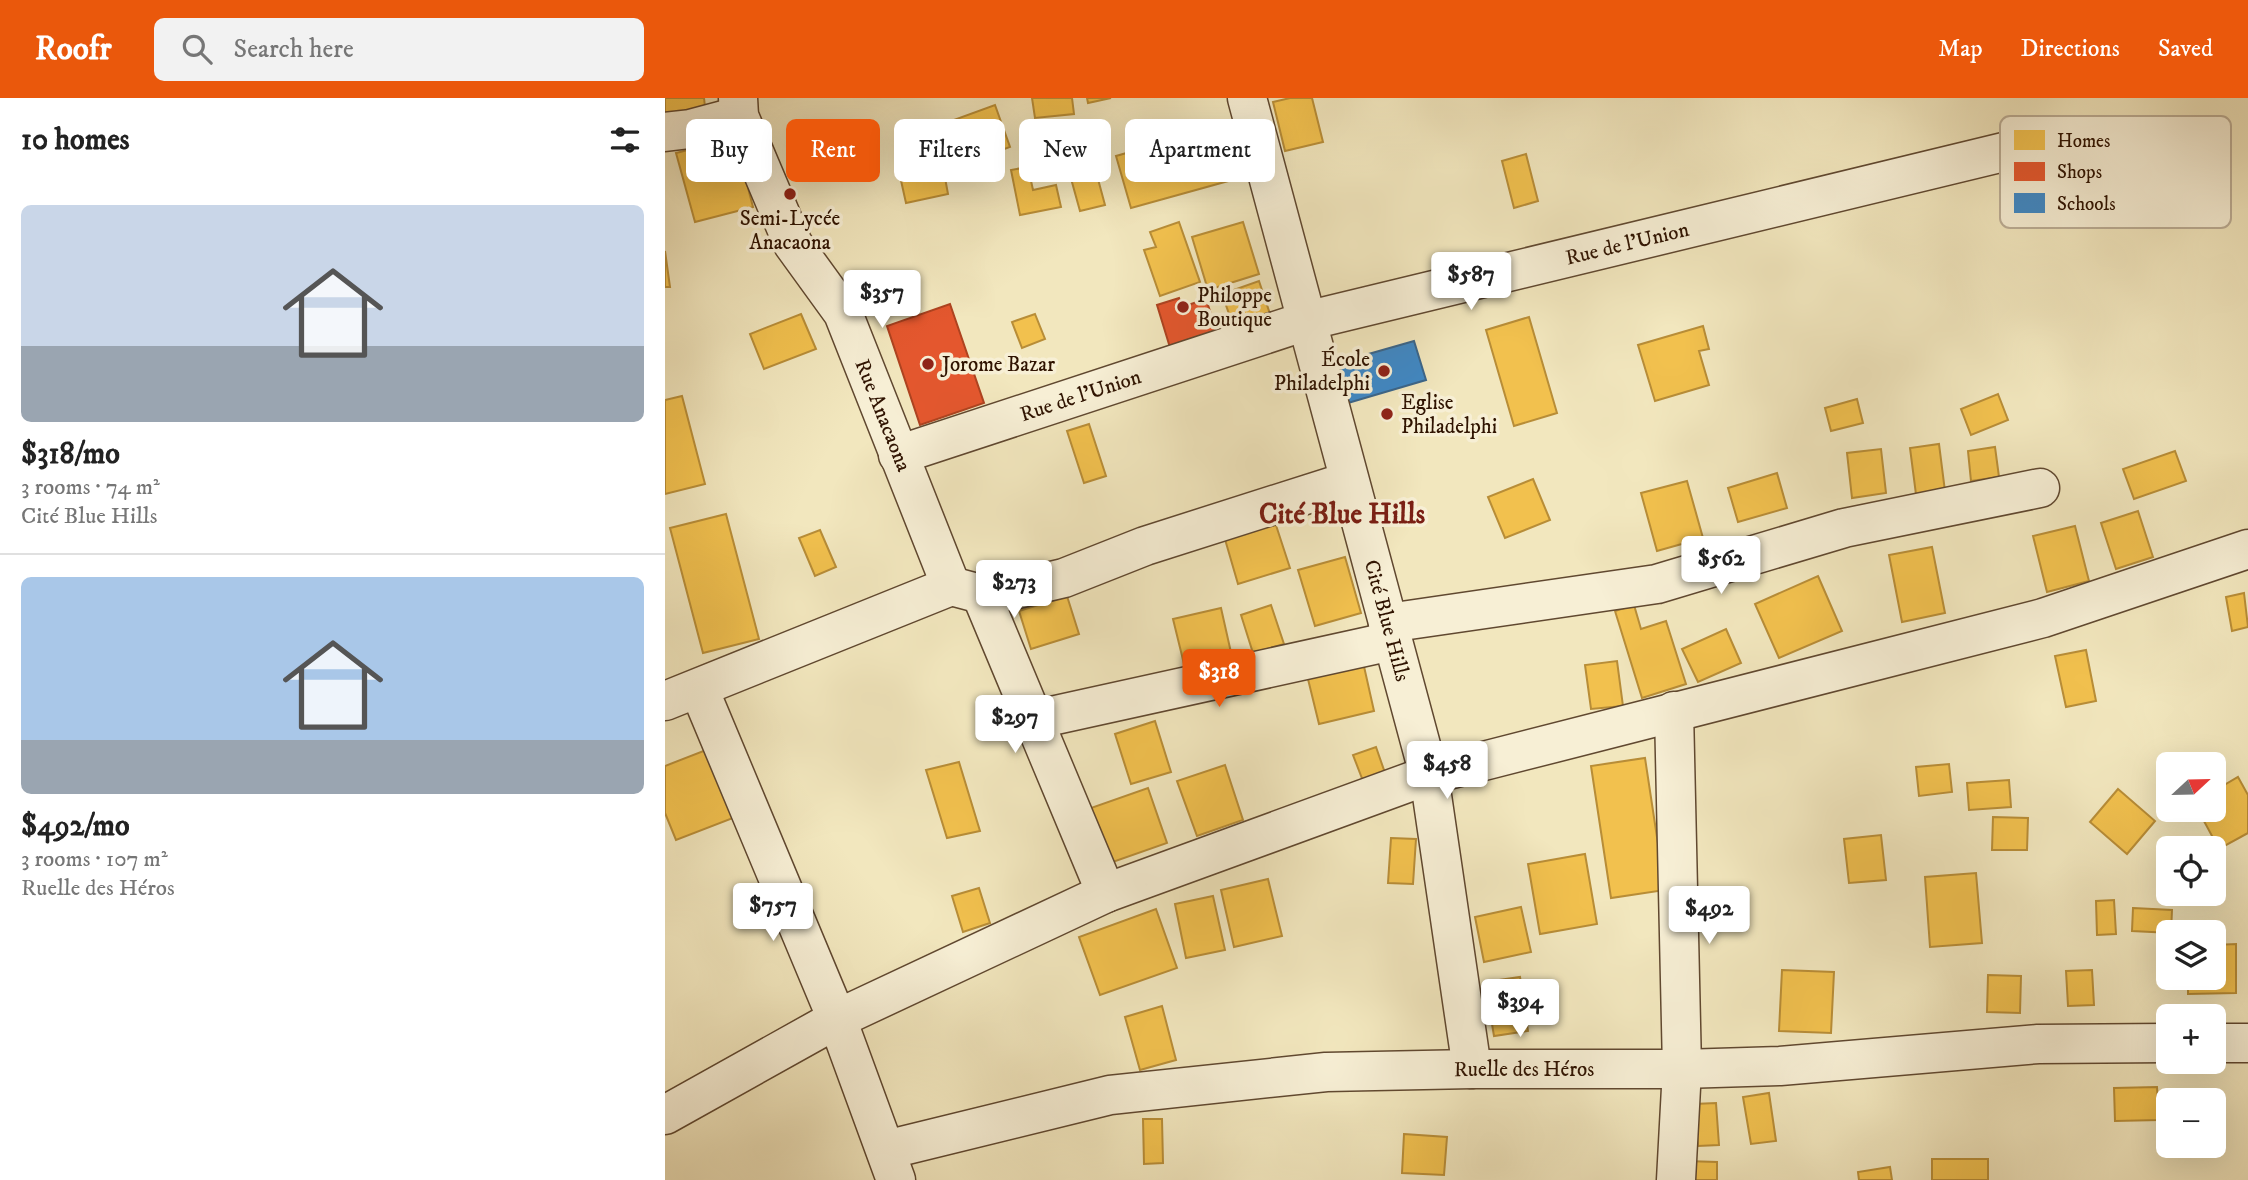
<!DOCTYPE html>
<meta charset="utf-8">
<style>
:root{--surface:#fff;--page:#f2f2f2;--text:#222;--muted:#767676;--line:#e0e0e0;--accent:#ea580c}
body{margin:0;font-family:"IM FELL DW Pica",serif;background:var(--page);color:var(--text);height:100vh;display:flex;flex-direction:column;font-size:26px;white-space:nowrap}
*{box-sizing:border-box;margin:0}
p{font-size:23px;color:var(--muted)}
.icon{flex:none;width:38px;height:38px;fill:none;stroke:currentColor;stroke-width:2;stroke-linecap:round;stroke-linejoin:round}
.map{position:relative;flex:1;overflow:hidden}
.drawer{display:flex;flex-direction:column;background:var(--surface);width:665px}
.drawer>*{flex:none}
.guide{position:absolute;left:21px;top:21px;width:665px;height:63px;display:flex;gap:14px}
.needle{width:46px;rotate:68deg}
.controls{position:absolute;left:1491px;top:654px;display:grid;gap:14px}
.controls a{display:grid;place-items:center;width:70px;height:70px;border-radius:10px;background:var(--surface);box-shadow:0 7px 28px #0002;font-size:35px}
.price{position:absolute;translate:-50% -60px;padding:0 16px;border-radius:7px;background:#fff;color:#222;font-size:23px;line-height:46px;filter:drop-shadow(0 2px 4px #0008)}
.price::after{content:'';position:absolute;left:50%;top:42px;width:21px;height:16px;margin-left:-10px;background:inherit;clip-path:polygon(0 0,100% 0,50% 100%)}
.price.current{background:var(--accent);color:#fff}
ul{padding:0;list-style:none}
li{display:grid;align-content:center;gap:14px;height:371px;padding:0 21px}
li+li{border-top:2px solid var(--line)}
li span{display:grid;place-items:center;height:217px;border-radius:10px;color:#555}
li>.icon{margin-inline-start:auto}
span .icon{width:126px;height:126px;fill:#fffc;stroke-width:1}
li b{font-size:30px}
h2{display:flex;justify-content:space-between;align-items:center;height:84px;padding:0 21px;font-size:30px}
.chip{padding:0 24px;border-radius:10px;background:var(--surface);box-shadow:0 7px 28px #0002;font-size:24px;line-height:63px}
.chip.current{background:var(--accent);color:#fff}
header{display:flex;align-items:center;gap:42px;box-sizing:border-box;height:98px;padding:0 35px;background:var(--accent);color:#fff}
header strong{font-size:33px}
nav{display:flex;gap:38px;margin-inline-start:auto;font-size:24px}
.search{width:490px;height:63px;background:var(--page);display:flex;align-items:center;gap:18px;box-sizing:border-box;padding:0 24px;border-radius:10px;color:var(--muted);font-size:26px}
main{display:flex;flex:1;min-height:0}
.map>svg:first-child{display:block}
.homes{fill:#f2c14e;stroke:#b88d37;stroke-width:2}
.shops{fill:#e4572e;stroke:#ae4320;stroke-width:2}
.schools{fill:#3f88c5;stroke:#3a658a;stroke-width:2}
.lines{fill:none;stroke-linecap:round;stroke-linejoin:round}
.minor-casing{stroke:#604830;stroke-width:41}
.minor{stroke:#f7efd5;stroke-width:38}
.poi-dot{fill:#8f2418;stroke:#f7efd5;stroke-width:2.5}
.labels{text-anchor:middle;stroke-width:7;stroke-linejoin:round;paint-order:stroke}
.poi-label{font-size:21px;fill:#2f1301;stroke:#f7efd5;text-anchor:start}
.street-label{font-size:21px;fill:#2f1301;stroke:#f7efd5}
.district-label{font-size:28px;font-weight:bold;fill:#7a1f14;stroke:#f7efd5}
.key{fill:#f7efd5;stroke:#bbad95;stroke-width:2}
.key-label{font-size:19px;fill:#2f1301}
</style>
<header>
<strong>Roofr</strong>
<div class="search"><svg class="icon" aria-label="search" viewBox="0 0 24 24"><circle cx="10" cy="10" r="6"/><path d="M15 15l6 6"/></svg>Search here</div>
<nav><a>Map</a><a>Directions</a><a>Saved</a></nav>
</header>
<main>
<section class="drawer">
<h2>10 homes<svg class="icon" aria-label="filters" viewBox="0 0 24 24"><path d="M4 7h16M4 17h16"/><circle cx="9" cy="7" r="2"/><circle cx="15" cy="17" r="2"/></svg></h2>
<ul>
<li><span style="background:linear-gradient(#c9d6e8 65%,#9aa5b1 0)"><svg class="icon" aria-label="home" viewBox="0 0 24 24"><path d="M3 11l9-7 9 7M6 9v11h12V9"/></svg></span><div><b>$318/mo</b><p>3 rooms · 74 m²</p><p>Cité Blue Hills</p></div></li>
<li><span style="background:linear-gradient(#a9c7e8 75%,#9aa5b1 0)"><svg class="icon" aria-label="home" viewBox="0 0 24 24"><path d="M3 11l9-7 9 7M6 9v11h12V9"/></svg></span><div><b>$492/mo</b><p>3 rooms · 107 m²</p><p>Ruelle des Héros</p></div></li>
</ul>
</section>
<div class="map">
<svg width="1583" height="1082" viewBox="0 0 1583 1082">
<rect width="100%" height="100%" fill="#f2e7be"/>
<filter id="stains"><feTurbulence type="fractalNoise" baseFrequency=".00286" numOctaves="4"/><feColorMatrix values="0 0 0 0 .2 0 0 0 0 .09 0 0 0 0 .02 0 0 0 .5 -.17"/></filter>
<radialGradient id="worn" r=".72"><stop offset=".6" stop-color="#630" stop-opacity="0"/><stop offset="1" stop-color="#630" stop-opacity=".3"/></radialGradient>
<!-- homes -->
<g class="homes">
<polygon points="0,0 39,0 41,18 0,21"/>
<polygon points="367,0 407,0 409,16 370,20"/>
<polygon points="422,0 446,0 423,5"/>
<polygon points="625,0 647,0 658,44 620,53 608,4"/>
<polygon points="330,7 345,49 312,61 308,50 265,65 253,35"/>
<polygon points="553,29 567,82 466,110 451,58"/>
<polygon points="70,40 88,109 30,124 11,55"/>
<polygon points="861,56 873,103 849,110 837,63"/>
<polygon points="278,69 283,96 241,105 235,78"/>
<polygon points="363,69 368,92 391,87 396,109 355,117 346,72"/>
<polygon points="430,70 440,107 415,113 405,77"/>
<polygon points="514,124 535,184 495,198 479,152 491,149 485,134"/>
<polygon points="578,124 594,176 543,192 527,139"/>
<polygon points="0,153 5,189 0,189"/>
<polygon points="594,183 609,228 573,241 557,196"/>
<polygon points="136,216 151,251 99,271 85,236"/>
<polygon points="370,216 380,241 357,250 347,224"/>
<polygon points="864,219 892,315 849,328 821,232"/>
<polygon points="1038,228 1044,251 1034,253 1044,287 990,303 973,247"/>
<polygon points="1333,296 1343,322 1306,337 1296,311"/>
<polygon points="17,298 40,386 0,396 0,302"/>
<polygon points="1192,301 1198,325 1166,333 1160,310"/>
<polygon points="424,326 441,378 419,385 402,333"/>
<polygon points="1274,346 1282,409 1253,412 1245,350"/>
<polygon points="1330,349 1334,379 1306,383 1303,353"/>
<polygon points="1216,351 1221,395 1187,400 1182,355"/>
<polygon points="1510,353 1521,383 1469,401 1458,371"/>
<polygon points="1112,375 1122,410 1073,424 1063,390"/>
<polygon points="868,381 885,422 840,440 823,399"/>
<polygon points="1022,383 1038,440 992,453 976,395"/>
<polygon points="1473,413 1488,459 1451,471 1436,425"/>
<polygon points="607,415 625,470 573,486 557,431"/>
<polygon points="61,416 94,541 38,555 5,430"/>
<polygon points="1410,428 1424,483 1382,494 1368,438"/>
<polygon points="155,432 171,469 150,478 134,440"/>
<polygon points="1267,449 1280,515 1237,524 1224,457"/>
<polygon points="680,459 696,515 650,528 633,472"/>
<polygon points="1153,478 1177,533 1114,560 1090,506"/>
<polygon points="1579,495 1583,529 1567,533 1561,499"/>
<polygon points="402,498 414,536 366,551 354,513"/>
<polygon points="606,507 619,546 588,555 576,517"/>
<polygon points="969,507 976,531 1001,523 1021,586 977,600 950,513"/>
<polygon points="556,510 567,559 520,570 508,521"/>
<polygon points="1061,531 1076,565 1033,584 1017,551"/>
<polygon points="1421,552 1431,603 1401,609 1390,558"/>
<polygon points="952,563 958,608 926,611 920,567"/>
<polygon points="698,564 709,613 654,626 642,577"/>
<polygon points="490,623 506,674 466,686 450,636"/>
<polygon points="711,649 720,675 698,683 688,657"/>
<polygon points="41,652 68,720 11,742 0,715 0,668"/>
<polygon points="980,660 1000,792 946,800 926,668"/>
<polygon points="294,664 315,733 282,740 261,672"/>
<polygon points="1284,666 1287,694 1254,698 1251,669"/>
<polygon points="560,667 578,722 532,738 512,683"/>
<polygon points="1573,679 1583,697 1583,735 1554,751 1533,712 1549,712 1549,693"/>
<polygon points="1344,682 1346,709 1304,712 1302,685"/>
<polygon points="483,690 502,745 442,766 423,711"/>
<polygon points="1453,691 1490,723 1462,756 1425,724"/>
<polygon points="1328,719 1363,720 1362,752 1327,752"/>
<polygon points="1216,737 1221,782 1184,785 1179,741"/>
<polygon points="726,740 751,741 748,786 723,785"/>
<polygon points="920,756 932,826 875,836 863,766"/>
<polygon points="1311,775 1317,845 1265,849 1260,779"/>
<polygon points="603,781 617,838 569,849 556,792"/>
<polygon points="314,790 325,825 298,834 287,798"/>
<polygon points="548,798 560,852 521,860 510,806"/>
<polygon points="1449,802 1451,836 1432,837 1431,803"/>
<polygon points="856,809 866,854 819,864 810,819"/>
<polygon points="1468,810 1507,812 1506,835 1467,833"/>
<polygon points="491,811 512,870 435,897 414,839"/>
<polygon points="1571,846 1571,895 1523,896 1523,880 1549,880 1549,847"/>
<polygon points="1117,872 1169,874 1166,935 1114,933"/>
<polygon points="1427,872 1429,907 1403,908 1401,873"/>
<polygon points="1323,877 1356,878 1355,915 1322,914"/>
<polygon points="855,879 863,933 829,938 820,884"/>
<polygon points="497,908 511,962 475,972 460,919"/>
<polygon points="1492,989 1494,1022 1450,1023 1449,990"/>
<polygon points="1104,995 1111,1043 1086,1046 1078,999"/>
<polygon points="1051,1005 1054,1047 1033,1048 1029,1006"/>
<polygon points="478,1021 497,1021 498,1065 479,1066"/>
<polygon points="739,1036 782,1039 779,1077 737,1075"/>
<rect x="1267" y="1061" width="56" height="21"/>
<polygon points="1021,1063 1052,1064 1052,1082 1020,1082"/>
<polygon points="1225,1069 1227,1082 1194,1082 1193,1074"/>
</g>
<!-- shops -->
<g class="shops">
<polygon points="514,200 517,209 541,201 554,240 507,256 492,207"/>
<polygon points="285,206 319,305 255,327 222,228"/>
</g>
<!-- schools -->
<polygon class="schools" points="749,243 761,282 683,305 672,265"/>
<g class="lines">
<defs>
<g id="minor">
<path id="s1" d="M 73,0 L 74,18 L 128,146 L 178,215 L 286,488"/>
<path id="s2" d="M 582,0 L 764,677 L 807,971"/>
<polyline points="0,34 25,31 74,18"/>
<path id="s3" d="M 233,357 L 641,223 L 1372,46"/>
<polyline points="316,496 441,795"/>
<polyline points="723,525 992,486 1179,430 1375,390"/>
<polyline points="34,591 172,921 231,1082"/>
<polyline points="0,603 286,488 316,496 344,493 399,480 480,448 684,383"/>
<polyline points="1009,613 1017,971 1011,1082"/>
<polyline points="368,622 727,543"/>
<polyline points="1549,945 1583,945"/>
<polyline points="0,1017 172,921 441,795 764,677 1378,520 1583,451"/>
<path id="s4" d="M 221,1052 L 445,997 L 661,974 L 807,971 L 1017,971 L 1115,968 L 1373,946 L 1503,945"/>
</g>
</defs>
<!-- minor casing -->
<use href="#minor" class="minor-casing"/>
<!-- minor -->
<use href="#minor" class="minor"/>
</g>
<!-- markers -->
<g class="poi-dot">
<circle cx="125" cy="96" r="7"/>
<circle cx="518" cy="209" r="7"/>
<circle cx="263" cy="266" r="7"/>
<circle cx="719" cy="273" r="7"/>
<circle cx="722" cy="316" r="7"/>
</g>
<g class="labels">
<!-- poi labels -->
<g class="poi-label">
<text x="125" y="127" text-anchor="middle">Semi-Lycée<tspan x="125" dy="24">Anacaona</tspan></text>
<text x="532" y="204">Philoppe<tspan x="532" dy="24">Boutique</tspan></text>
<text x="705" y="268" text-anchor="end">École<tspan x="705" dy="24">Philadelphi</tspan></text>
<text x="277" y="273">Jorome Bazar</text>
<text x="736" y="311">Eglise<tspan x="736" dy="24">Philadelphi</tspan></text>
</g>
<!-- street labels -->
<g class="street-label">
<text dy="7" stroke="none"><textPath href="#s3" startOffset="760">Rue de l'Union</textPath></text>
<text dy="7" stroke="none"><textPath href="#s3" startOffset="192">Rue de l'Union</textPath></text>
<text dy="7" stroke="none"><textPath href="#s1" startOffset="352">Rue Anacaona</textPath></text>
<text dy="7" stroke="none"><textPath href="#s2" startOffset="541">Cité Blue Hills</textPath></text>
<text dy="7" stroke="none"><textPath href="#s4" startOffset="646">Ruelle des Héros</textPath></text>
</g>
<!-- district labels -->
<g class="district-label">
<text x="677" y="425">Cité Blue Hills</text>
</g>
</g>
<!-- legend -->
<rect x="1335" y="18" width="231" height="112" rx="10" class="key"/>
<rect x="1349" y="32" width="31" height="20" fill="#f2c14e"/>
<rect x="1349" y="64" width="31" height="19" fill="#e4572e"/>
<rect x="1349" y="95" width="31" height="20" fill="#3f88c5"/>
<g class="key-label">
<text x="1392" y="49">Homes</text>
<text x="1392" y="80">Shops</text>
<text x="1392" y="112">Schools</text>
</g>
<rect width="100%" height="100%" filter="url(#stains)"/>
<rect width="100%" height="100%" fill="url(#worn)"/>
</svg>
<div class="controls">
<a><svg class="needle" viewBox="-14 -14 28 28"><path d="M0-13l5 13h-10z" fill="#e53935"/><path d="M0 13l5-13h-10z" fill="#767676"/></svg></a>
<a><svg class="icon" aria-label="locate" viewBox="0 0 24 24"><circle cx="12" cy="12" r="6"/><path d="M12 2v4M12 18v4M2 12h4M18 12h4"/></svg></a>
<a><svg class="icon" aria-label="layers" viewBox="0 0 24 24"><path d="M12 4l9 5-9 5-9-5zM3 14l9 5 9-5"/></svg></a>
<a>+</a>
<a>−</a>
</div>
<b class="price" style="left:806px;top:214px">$587</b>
<b class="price" style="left:217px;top:232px">$357</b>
<b class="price" style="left:1056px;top:498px">$562</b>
<b class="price" style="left:349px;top:522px">$273</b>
<b class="price current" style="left:554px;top:611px">$318</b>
<b class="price" style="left:350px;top:657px">$297</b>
<b class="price" style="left:782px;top:703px">$458</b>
<b class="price" style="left:108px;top:845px">$757</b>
<b class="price" style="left:1044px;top:848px">$492</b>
<b class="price" style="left:855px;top:941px">$394</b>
<div class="guide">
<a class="chip">Buy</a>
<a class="chip current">Rent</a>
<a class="chip">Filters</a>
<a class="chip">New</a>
<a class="chip">Apartment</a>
</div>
</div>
</main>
